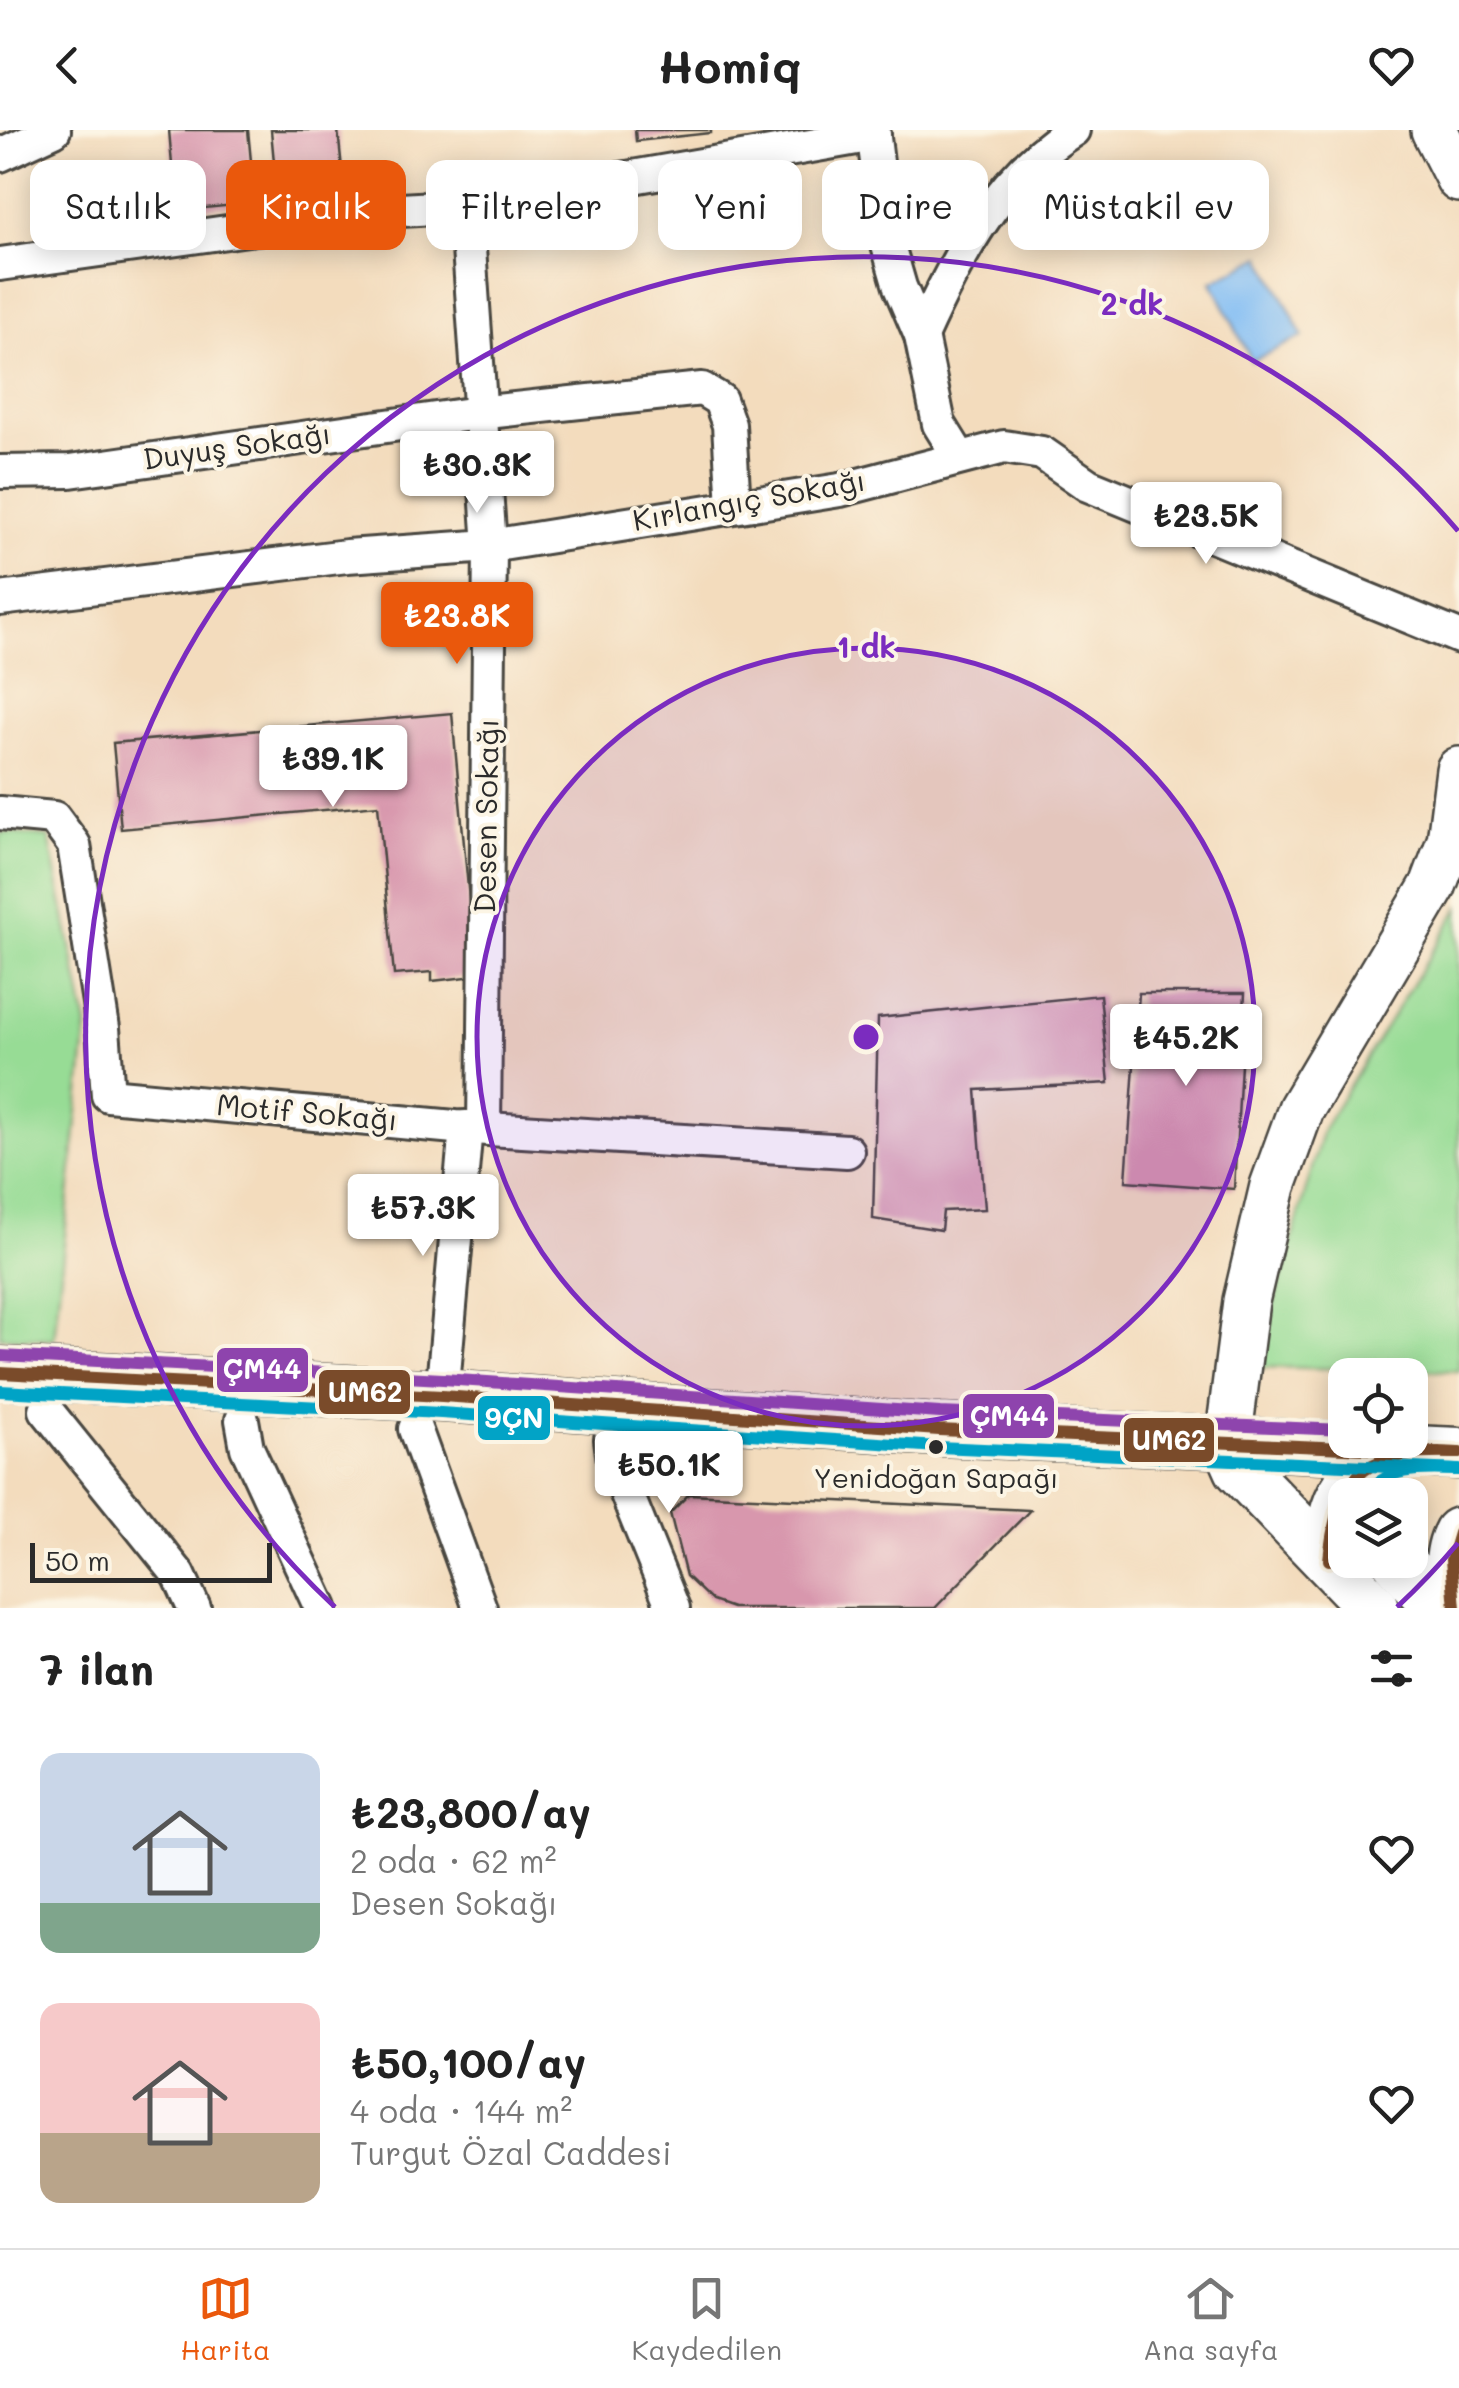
<!DOCTYPE html>
<html lang="tr">
<meta charset="utf-8">
<style>
:root{--surface:#fff;--page:#f6f6f6;--text:#222;--muted:#767676;--line:#e0e0e0;--accent:#ea580c}
body{margin:0;font-family:Mali,sans-serif;background:var(--page);color:var(--text);height:100vh;display:flex;flex-direction:column;font-size:38px;white-space:nowrap}
*{box-sizing:border-box;margin:0}
p{font-size:32px;color:var(--muted)}
.icon{flex:none;width:55px;height:55px;fill:none;stroke:currentColor;stroke-width:2;stroke-linecap:round;stroke-linejoin:round}
.map{position:relative;height:1478px;overflow:hidden}
.drawer{display:flex;flex-direction:column;background:var(--surface);flex:1}
.drawer>*{flex:none}
.top-card{position:absolute;left:30px;top:30px;width:1400px;height:90px;display:flex;gap:20px}
.tools{position:absolute;left:1328px;top:1228px;display:grid;gap:20px}
.tools a{display:grid;place-items:center;width:100px;height:100px;border-radius:20px;background:var(--surface);box-shadow:0 5px 25px #0003;font-size:50px}
.scale{position:absolute;left:30px;bottom:25px;width:242px;box-sizing:border-box;padding-left:10px;border:5px solid #2b2b2b;border-top:0;font-size:28px;line-height:35px;white-space:nowrap;color:#2b2b2b;-webkit-text-stroke:8px #fcf5e5;paint-order:stroke}
.price{position:absolute;translate:-50% -85px;padding:0 22px;border-radius:10px;background:#fff;color:#222;font-size:32px;line-height:65px;filter:drop-shadow(0 2px 5px #0008)}
.price::after{content:'';position:absolute;left:50%;top:60px;width:30px;height:22px;margin-left:-15px;background:inherit;clip-path:polygon(0 0,100% 0,50% 100%)}
.price.on{background:var(--accent);color:#fff}
ul{padding:0;list-style:none}
li{display:flex;align-items:center;gap:30px;height:250px;padding:0 40px}
li span{display:grid;place-items:center;flex:none;width:280px;height:200px;border-radius:20px;color:#555}
li>.icon{margin-inline-start:auto}
span .icon{width:120px;height:120px;fill:#fffc;stroke-width:1}
li b{font-size:42px}
h2{display:flex;justify-content:space-between;align-items:center;height:120px;padding:0 40px;font-size:42px}
.tag{padding:0 35px;border-radius:20px;background:var(--surface);box-shadow:0 5px 25px #0003;font-size:35px;line-height:90px}
.tag.on{background:var(--accent);color:#fff}
header{display:flex;justify-content:space-between;align-items:center;height:130px;padding:0 40px;background:var(--surface);font-size:45px;font-weight:800}
.tabs{display:flex;justify-content:space-around;align-items:center;height:140px;border-top:2px solid var(--line);background:var(--surface);font-size:28px;color:var(--muted)}
.tabs a{display:grid;justify-items:center;gap:5px}
.tabs .on{color:var(--accent)}
.map>svg:first-child{display:block}
.green{fill:#97dc95;stroke:#618460;stroke-width:2.5}
.water{fill:#82bdf4;stroke:#567490;stroke-width:2.5}
.building{fill:#d897ad}
.lines{fill:none;stroke-linecap:round;stroke-linejoin:round}
.street-casing{stroke:#494641;stroke-width:38}
.secondary-casing{stroke:#494641;stroke-width:50}
.primary-casing{stroke:#494641;stroke-width:55}
.street{stroke:#fff;stroke-width:32}
.secondary{stroke:#fff;stroke-width:45}
.primary{stroke:#fff;stroke-width:50}
.bus-1-casing{stroke:#fcf5e5;stroke-width:20}
.bus-2-casing{stroke:#fcf5e5;stroke-width:20}
.bus-3-casing{stroke:#fcf5e5;stroke-width:20}
.bus-1{stroke:#7a4b2a;stroke-width:12}
.bus-2{stroke:#02a3c6;stroke-width:12}
.bus-3{stroke:#8e44ad;stroke-width:12}
.ring{fill:none;stroke:#7b2cbf;stroke-width:5}
.bus-dot{fill:#2b2b2b;stroke:#fcf5e5;stroke-width:4}
.labels{text-anchor:middle;stroke-width:8;stroke-linejoin:round;paint-order:stroke}
.bus-label{font-size:28px;fill:#2b2b2b;stroke:#fcf5e5}
.street-label{font-size:30px;fill:#2b2b2b;stroke:#fcf5e5}
.centre{fill:#7b2cbf;stroke:#fcf5e5;stroke-width:5}
.ring-label{font-size:30px;text-anchor:middle;font-weight:bold;fill:#7b2cbf;stroke:#fcf5e5;stroke-width:8;stroke-linejoin:round;paint-order:stroke}
.line-badge{stroke:#fcf5e5;stroke-width:4}
.badge-label{font-size:28px;text-anchor:middle;font-weight:bold;fill:#fff}
</style>
<header><svg class="icon" aria-label="back" viewBox="0 0 24 24"><path d="M15 5l-7 7 7 7"/></svg>Homiq<svg class="icon" aria-label="heart" viewBox="0 0 24 24"><path d="M12 20l-8-8c-3-5 5-10 8-4 3-6 11-1 8 4z"/></svg></header>
<div class="map">
<svg width="1459" height="1478" viewBox="0 0 1459 1478">
<rect width="100%" height="100%" fill="#fcf5e5"/>
<filter id="ink" filterUnits="userSpaceOnUse"><feTurbulence type="fractalNoise" baseFrequency=".01" numOctaves="2"/><feDisplacementMap in="SourceGraphic" scale="20" xChannelSelector="R" yChannelSelector="G"/><feConvolveMatrix kernelMatrix="1 2 1 2 8 2 1 2 1" color-interpolation-filters="sRGB"/></filter>
<filter id="wash" filterUnits="userSpaceOnUse"><feTurbulence type="fractalNoise" baseFrequency=".0048" numOctaves="4" result="noise"/><feDisplacementMap in="SourceGraphic" scale="40" xChannelSelector="R" yChannelSelector="G"/><feGaussianBlur stdDeviation="2.25" result="paint"/><feColorMatrix in="noise" values="0 0 0 0 0 0 0 0 0 0 0 0 0 0 0 0 0 1.4 0 .05"/><feComposite in="paint" operator="in"/></filter>
<g filter="url(#wash)">
<rect width="100%" height="100%" fill="#f3dcbd"/>
<!-- green -->
<g class="green">
<polygon points="0,702 49,707 87,896 54,1209 0,1207"/>
<polygon points="1459,778 1459,1241 1256,1237 1323,999"/>
</g>
<!-- water -->
<polygon class="water" points="1262,126 1303,206 1252,231 1212,152"/>
<g id="blocks">
<!-- building -->
<g class="building">
<polygon points="169,0 248,0 255,73 176,81"/>
<polygon points="271,0 338,0 345,68 278,75"/>
<polygon points="635,0 711,0 711,3 636,11"/>
<polygon points="452,583 476,846 432,851 432,842 394,845 378,675 121,699 113,613"/>
<polygon points="1139,863 1245,863 1234,1059 1126,1051"/>
<polygon points="1100,865 1109,953 976,960 985,1079 943,1081 941,1100 873,1089 878,888"/>
<polygon points="689,1364 1030,1380 935,1478 732,1478 712,1471 686,1446 670,1383"/>
</g>
</g>
</g>
<g filter="url(#ink)">
<use href="#blocks" fill-opacity="0" stroke="#494641" stroke-width="2.5"/>
<g class="lines">
<defs>
<g id="street">
<polyline points="873,0 887,112 900,157 921,206 939,294 960,328"/>
<polyline points="0,25 54,0"/>
<polyline points="466,76 490,416 484,998"/>
<polyline points="0,134 369,82 466,76 874,5"/>
<path d="M 921,206 C 957,127 997,48 1073,0"/>
<polyline points="0,342 70,341 478,283 702,259 720,270 729,295 734,376"/>
<polyline points="0,469 347,426 490,416 840,360 1004,317 1042,323 1088,355 1459,507"/>
<polyline points="0,683 54,688 74,715 103,898 108,965 455,997 847,1021"/>
<polyline points="442,1266 466,997"/>
<polyline points="46,1280 179,1445 194,1478"/>
<polyline points="242,1290 247,1318 321,1478"/>
<polyline points="415,1299 480,1478"/>
<polyline points="611,1309 614,1332 673,1478"/>
</g>
<g id="secondary">
<polyline points="1434,0 1459,49"/>
<polyline points="1228,1312 1246,1171 1273,1056 1301,979 1433,756 1450,711 1459,640"/>
</g>
<g id="primary">
<polyline points="0,1243 442,1266 939,1300 1459,1323"/>
<polyline points="1228,1312 1240,1339 1374,1478"/>
<path d="M 1329,1430 C 1333,1364 1345,1343 1408,1322"/>
<polyline points="1397,1430 1441,1478"/>
<path d="M 1455,1478 C 1451,1454 1447,1424 1459,1403"/>
</g>
</defs>
<!-- street casing -->
<use href="#street" class="street-casing"/>
<!-- secondary casing -->
<use href="#secondary" class="secondary-casing"/>
<!-- primary casing -->
<use href="#primary" class="primary-casing"/>
<!-- street -->
<use href="#street" class="street"/>
<!-- secondary -->
<use href="#secondary" class="secondary"/>
<!-- primary -->
<use href="#primary" class="primary"/>
<defs>
<g id="bus-1">
<polyline points="0,1243 442,1266 939,1300 1459,1323"/>
<path d="M 1329,1430 C 1338,1336 1371,1320 1459,1323"/>
<polyline points="1455,1478 1451,1430 1459,1403"/>
</g>
<g id="bus-2">
<polyline points="0,1261 441,1283 938,1317 1458,1340"/>
<path d="M 1365,1365 C 1389,1335 1424,1339 1459,1340"/>
</g>
<polyline id="bus-3" points="1,1226 443,1249 940,1283 1345,1300"/>
</defs>
<!-- bus-1 casing -->
<use href="#bus-1" class="bus-1-casing"/>
<!-- bus-2 casing -->
<use href="#bus-2" class="bus-2-casing"/>
<!-- bus-3 casing -->
<use href="#bus-3" class="bus-3-casing"/>
<!-- bus-1 -->
<use href="#bus-1" class="bus-1"/>
<!-- bus-2 -->
<use href="#bus-2" class="bus-2"/>
<!-- bus-3 -->
<use href="#bus-3" class="bus-3"/>
</g>
</g>
<!-- distance rings -->
<circle cx="866" cy="907" r="389" fill="#7b2cbf" fill-opacity=".12"/>
<g class="ring">
<circle cx="866" cy="907" r="389"/>
<path d="M1458 1413A779 779 0 0 1 1397 1477M335 1477A779 779 0 1 1 1458 401"/>
</g>
<!-- markers -->
<circle class="bus-dot" cx="936" cy="1317" r="9"/>
<g class="labels">
<!-- bus labels -->
<g class="bus-label">
<text x="936" y="1358">Yenidoğan Sapağı</text>
</g>
<!-- street labels -->
<g class="street-label">
<text transform="translate(237 317) rotate(-8)" y="10">Duyuş Sokağı</text>
<text transform="translate(749 371) rotate(-10)" y="10">Kırlangıç Sokağı</text>
<text transform="translate(487 686) rotate(-89)" y="10">Desen Sokağı</text>
<text transform="translate(307 983) rotate(5)" y="10">Motif Sokağı</text>
</g>
</g>
<circle cx="866" cy="907" r="15" class="centre"/>
<g class="ring-label">
<text x="1132" y="185">2 dk</text>
<text x="866" y="528">1 dk</text>
</g>
<g class="line-badge">
<rect x="215" y="1216" width="95" height="48" rx="10" fill="#8e44ad"/>
<rect x="317" y="1238" width="95" height="48" rx="10" fill="#7a4b2a"/>
<rect x="961" y="1262" width="95" height="48" rx="10" fill="#8e44ad"/>
<rect x="476" y="1264" width="76" height="48" rx="10" fill="#02a3c6"/>
<rect x="1122" y="1286" width="94" height="48" rx="10" fill="#7a4b2a"/>
</g>
<g class="badge-label">
<text x="262" y="1249">ÇM44</text>
<text x="365" y="1272">UM62</text>
<text x="1009" y="1296">ÇM44</text>
<text x="514" y="1298">9ÇN</text>
<text x="1169" y="1320">UM62</text>
</g>
</svg>
<div class="tools">
<a><svg class="icon" aria-label="locate" viewBox="0 0 24 24"><circle cx="12" cy="12" r="6"/><path d="M12 2v4M12 18v4M2 12h4M18 12h4"/></svg></a>
<a><svg class="icon" aria-label="layers" viewBox="0 0 24 24"><path d="M12 4l9 5-9 5-9-5zM3 14l9 5 9-5"/></svg></a>
</div>
<div class="scale">50 m</div>
<b class="price" style="left:477px;top:386px">₺30.3K</b>
<b class="price" style="left:1206px;top:437px">₺23.5K</b>
<b class="price on" style="left:457px;top:537px">₺23.8K</b>
<b class="price" style="left:333px;top:680px">₺39.1K</b>
<b class="price" style="left:1186px;top:959px">₺45.2K</b>
<b class="price" style="left:423px;top:1129px">₺57.3K</b>
<b class="price" style="left:669px;top:1386px">₺50.1K</b>
<div class="top-card">
<a class="tag">Satılık</a>
<a class="tag on">Kiralık</a>
<a class="tag">Filtreler</a>
<a class="tag">Yeni</a>
<a class="tag">Daire</a>
<a class="tag">Müstakil ev</a>
</div>
</div>
<section class="drawer">
<h2>7 ilan<svg class="icon" aria-label="filters" viewBox="0 0 24 24"><path d="M4 7h16M4 17h16"/><circle cx="9" cy="7" r="2"/><circle cx="15" cy="17" r="2"/></svg></h2>
<ul>
<li><span style="background:linear-gradient(#c9d6e8 75%,#7fa58c 0)"><svg class="icon" aria-label="home" viewBox="0 0 24 24"><path d="M3 11l9-7 9 7M6 9v11h12V9"/></svg></span><div><b>₺23,800/ay</b><p>2 oda · 62 m²</p><p>Desen Sokağı</p></div><svg class="icon" aria-label="heart" viewBox="0 0 24 24"><path d="M12 20l-8-8c-3-5 5-10 8-4 3-6 11-1 8 4z"/></svg></li>
<li><span style="background:linear-gradient(#f6c9c9 65%,#b9a48a 0)"><svg class="icon" aria-label="home" viewBox="0 0 24 24"><path d="M3 11l9-7 9 7M6 9v11h12V9"/></svg></span><div><b>₺50,100/ay</b><p>4 oda · 144 m²</p><p>Turgut Özal Caddesi</p></div><svg class="icon" aria-label="heart" viewBox="0 0 24 24"><path d="M12 20l-8-8c-3-5 5-10 8-4 3-6 11-1 8 4z"/></svg></li>
</ul>
</section>
<nav class="tabs">
<a class="on"><svg class="icon" aria-label="map" viewBox="0 0 24 24"><path d="M3 6l6-2 6 2 6-2v14l-6 2-6-2-6 2zM9 4v14M15 6v14"/></svg>Harita</a>
<a><svg class="icon" aria-label="saved" viewBox="0 0 24 24"><path d="M7 4h10v16l-5-4-5 4z"/></svg>Kaydedilen</a>
<a><svg class="icon" aria-label="home" viewBox="0 0 24 24"><path d="M3 11l9-7 9 7M6 9v11h12V9"/></svg>Ana sayfa</a>
</nav>
